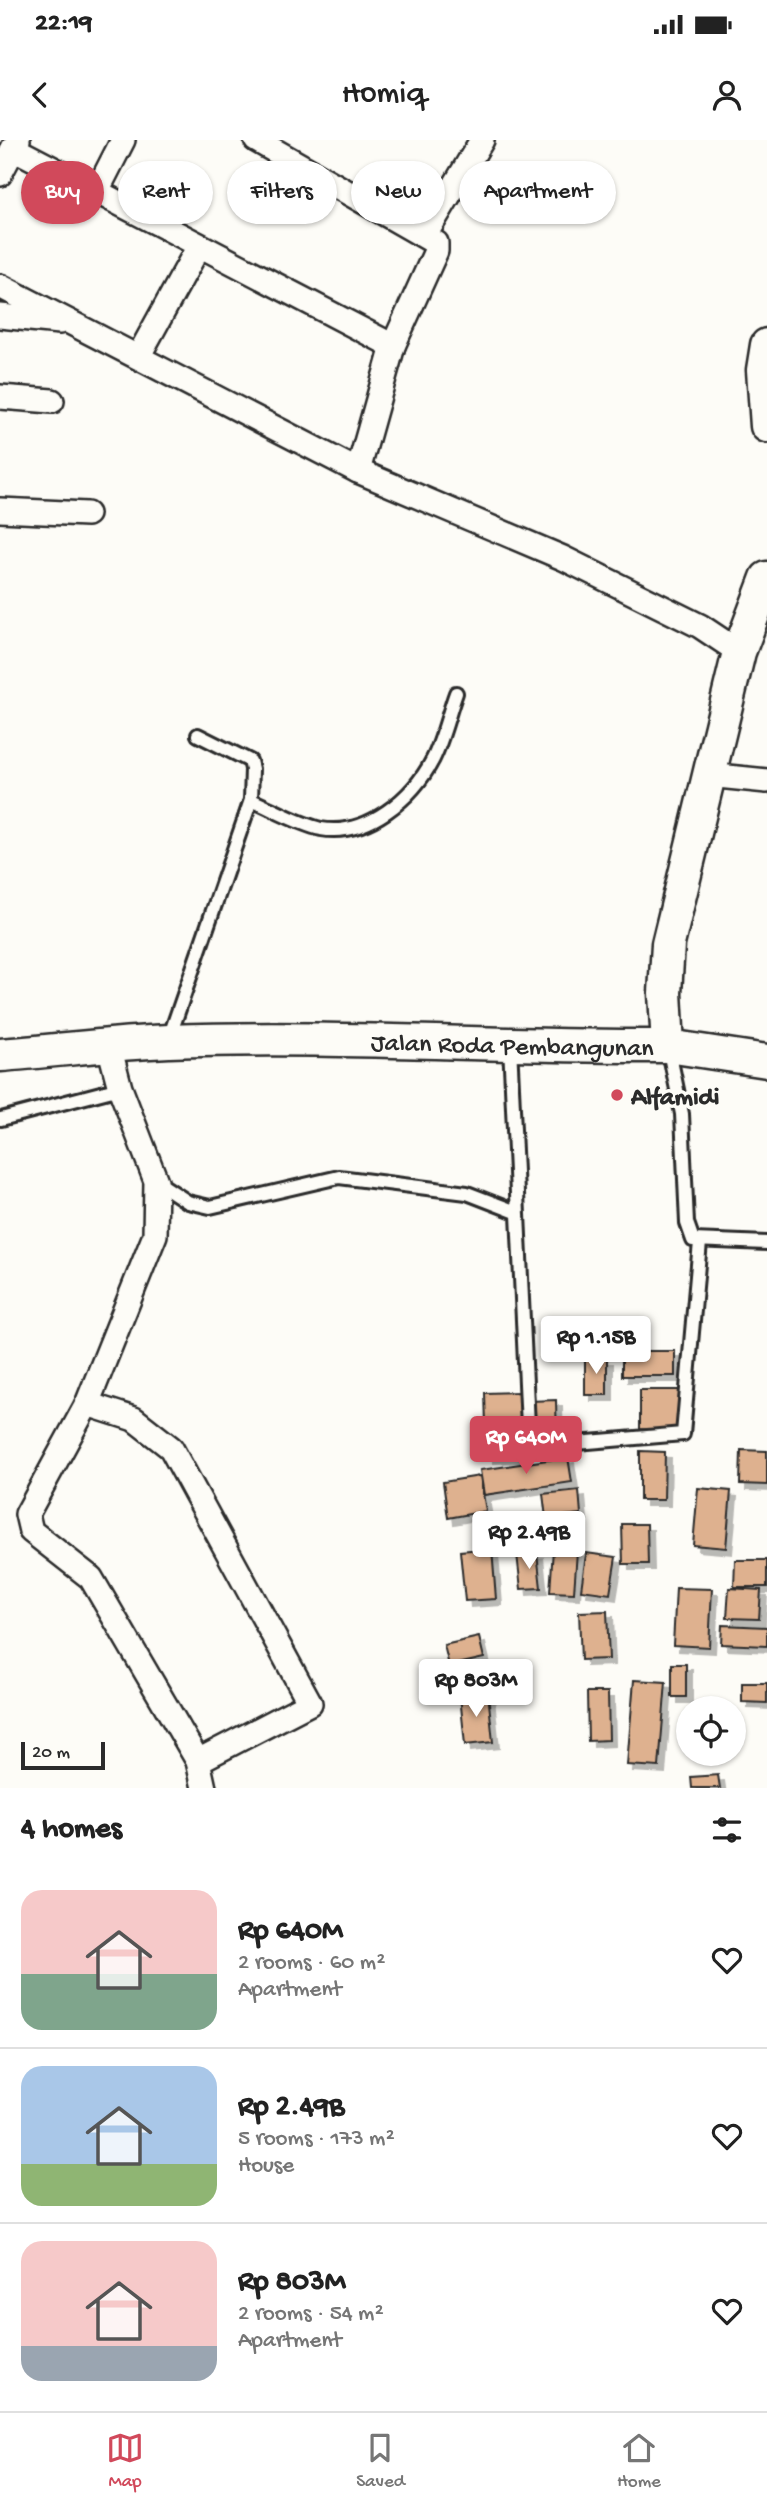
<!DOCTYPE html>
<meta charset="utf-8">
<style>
:root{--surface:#fff;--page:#f6f6f6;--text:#222;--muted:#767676;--line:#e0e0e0;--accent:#d1495b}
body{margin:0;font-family:"Gochi Hand",sans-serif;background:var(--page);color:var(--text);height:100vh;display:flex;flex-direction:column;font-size:26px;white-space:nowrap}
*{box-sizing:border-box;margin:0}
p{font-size:23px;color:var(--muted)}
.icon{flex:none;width:38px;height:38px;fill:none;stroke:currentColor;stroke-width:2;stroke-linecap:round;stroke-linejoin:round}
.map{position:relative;height:1648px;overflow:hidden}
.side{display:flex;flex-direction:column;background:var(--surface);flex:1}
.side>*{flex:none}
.guide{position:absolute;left:21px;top:21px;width:726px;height:63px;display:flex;gap:14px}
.tools{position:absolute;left:676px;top:1556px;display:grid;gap:14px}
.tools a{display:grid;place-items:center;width:70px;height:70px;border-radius:50%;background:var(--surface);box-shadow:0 2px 5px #0004;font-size:35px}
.scale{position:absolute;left:21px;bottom:18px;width:84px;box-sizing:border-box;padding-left:7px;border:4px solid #2b2b2b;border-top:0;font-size:19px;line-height:24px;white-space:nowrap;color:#2b2b2b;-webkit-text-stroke:5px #fdfcf7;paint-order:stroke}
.price{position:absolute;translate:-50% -60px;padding:0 16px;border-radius:7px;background:#fff;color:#222;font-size:23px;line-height:46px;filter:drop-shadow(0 2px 4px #0008)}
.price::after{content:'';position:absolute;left:50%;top:42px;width:21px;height:16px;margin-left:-10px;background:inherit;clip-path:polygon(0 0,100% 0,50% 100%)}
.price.selected{background:var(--accent);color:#fff}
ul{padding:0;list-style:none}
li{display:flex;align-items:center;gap:21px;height:175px;padding:0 21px}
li+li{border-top:2px solid var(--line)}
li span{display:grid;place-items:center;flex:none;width:196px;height:140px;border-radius:21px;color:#555}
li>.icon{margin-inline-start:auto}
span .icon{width:84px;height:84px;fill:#fffc;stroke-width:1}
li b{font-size:30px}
h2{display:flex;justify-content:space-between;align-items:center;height:84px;padding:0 21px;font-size:30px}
.chip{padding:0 24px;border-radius:32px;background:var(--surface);box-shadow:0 2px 5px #0004;font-size:24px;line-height:63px}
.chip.selected{background:var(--accent);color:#fff}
.status{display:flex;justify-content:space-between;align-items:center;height:49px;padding:0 35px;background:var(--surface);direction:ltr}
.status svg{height:19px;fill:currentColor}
header{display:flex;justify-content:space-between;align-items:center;height:91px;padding:0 21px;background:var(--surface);font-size:32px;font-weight:600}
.tabs{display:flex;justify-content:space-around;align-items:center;height:98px;border-top:2px solid var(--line);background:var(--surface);font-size:19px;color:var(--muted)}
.tabs a{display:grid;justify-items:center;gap:4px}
.tabs .selected{color:var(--accent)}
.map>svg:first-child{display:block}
.building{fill:#deb18f;stroke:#2b2b2b;stroke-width:2;filter:url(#shadow)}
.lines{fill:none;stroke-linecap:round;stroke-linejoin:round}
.lane-casing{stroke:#2b2b2b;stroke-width:18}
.street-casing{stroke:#2b2b2b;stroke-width:28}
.secondary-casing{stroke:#2b2b2b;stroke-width:37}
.lane{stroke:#fdfcf7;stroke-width:12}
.street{stroke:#fdfcf7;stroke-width:23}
.secondary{stroke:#fdfcf7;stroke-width:32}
.poi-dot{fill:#d1495b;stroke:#fdfcf7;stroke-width:2.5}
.labels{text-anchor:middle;stroke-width:7;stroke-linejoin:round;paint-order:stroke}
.street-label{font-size:26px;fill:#2b2b2b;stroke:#fdfcf7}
.poi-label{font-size:26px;font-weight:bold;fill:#2b2b2b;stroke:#fdfcf7;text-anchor:start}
</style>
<div class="status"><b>22:19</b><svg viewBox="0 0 49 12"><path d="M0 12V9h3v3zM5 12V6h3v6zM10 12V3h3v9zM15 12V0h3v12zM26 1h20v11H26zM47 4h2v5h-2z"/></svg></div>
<header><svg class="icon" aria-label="back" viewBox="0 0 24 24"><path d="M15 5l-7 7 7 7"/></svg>Homiq<svg class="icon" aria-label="person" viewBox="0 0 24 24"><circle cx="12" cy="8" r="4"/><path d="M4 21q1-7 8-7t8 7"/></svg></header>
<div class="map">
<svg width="767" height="1648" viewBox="0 0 767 1648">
<defs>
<filter id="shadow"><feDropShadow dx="6" dy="6" stdDeviation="0" flood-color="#0004"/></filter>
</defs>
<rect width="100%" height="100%" fill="#fdfcf7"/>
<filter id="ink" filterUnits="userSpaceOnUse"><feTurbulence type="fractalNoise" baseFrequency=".0143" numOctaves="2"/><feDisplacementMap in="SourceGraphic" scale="14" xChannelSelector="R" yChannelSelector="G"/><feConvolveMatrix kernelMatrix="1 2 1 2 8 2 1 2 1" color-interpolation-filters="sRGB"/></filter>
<g filter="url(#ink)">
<!-- building -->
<g class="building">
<rect x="622" y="1211" width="53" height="25"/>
<rect x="585" y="1218" width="22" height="37"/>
<polygon points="640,1250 681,1250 680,1290 640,1289"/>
<polygon points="519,1252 522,1316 487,1317 485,1253"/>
<polygon points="556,1260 557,1299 530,1300 529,1261"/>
<polygon points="741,1310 767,1311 767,1345 740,1344"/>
<polygon points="640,1311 665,1312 664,1360 640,1360"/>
<polygon points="568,1317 572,1342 484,1355 480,1330"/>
<polygon points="480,1336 486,1371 448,1378 443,1342"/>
<polygon points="698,1348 731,1351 726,1408 693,1405"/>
<polygon points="579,1350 581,1374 546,1378 543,1354"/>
<polygon points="622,1384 647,1384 648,1424 623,1424"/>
<polygon points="492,1408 496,1459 465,1461 460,1411"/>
<polygon points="553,1409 577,1411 574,1453 550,1452"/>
<polygon points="537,1412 541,1448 521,1449 517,1414"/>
<polygon points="586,1413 616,1417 610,1454 581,1450"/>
<polygon points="735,1420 767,1420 767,1447 734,1447"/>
<polygon points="676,1448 712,1449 709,1507 673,1505"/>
<polygon points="729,1448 761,1450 759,1479 727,1478"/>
<polygon points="607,1471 609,1519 581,1520 579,1472"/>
<polygon points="722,1485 767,1487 767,1506 721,1504"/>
<polygon points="479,1497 484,1518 449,1526 444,1505"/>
<rect x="672" y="1524" width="14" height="33"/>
<polygon points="634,1540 666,1542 659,1627 627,1625"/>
<polygon points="742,1543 767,1543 767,1563 742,1562"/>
<polygon points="587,1552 608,1552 609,1600 588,1601"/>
<polygon points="488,1553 493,1602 465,1605 460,1556"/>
<polygon points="718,1635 720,1648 692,1648 691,1637"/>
</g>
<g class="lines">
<defs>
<g id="lane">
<path d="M 251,660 C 273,669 298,684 321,689 C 367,697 413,658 433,619 C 443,599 448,575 456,553"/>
<polyline points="168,901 251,660 252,629 250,621 198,595"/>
<polyline points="510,905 529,1307 683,1294 700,1102"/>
<polyline points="668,906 682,974 687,1083 693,1100 767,1103"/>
<polyline points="1,979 120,948"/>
<polyline points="156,1041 188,1062 210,1067 339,1037 467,1053 516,1072"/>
</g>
<g id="street">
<polyline points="256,0 436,103 436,111 393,206 358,331"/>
<polyline points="13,8 393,206"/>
<polyline points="0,34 18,0"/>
<polyline points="96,53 123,0"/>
<polyline points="425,95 482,0"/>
<polyline points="0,146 358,331 563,418 700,486 739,512"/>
<polyline points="0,176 60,182"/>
<polyline points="138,217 199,106"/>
<polyline points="0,257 52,261"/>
<polyline points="0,370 87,374"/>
<polyline points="708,635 767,641"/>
<polyline points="109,906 120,948 156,1041 155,1095 87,1264 27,1374 31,1391 91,1438 198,1621 204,1648"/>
<polyline points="87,1264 134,1279 171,1308 310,1563 198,1621"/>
</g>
<g id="secondary">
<polyline points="767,205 763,230 767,286"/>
<polyline points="668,906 767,921"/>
<path id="s1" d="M 0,915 C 56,911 113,903 169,901 C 336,895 502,907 668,906 L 665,853 L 668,804 L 739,512 L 767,438"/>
</g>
</defs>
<!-- lane casing -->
<use href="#lane" class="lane-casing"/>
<!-- street casing -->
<use href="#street" class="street-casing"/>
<!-- secondary casing -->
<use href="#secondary" class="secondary-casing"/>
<!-- lane -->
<use href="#lane" class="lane"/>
<!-- street -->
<use href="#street" class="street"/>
<!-- secondary -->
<use href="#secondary" class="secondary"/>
</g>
</g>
<!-- markers -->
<circle class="poi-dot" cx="617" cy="955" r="7"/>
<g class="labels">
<!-- street labels -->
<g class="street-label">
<text dy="9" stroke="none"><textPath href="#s1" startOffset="513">Jalan Roda Pembangunan</textPath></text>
</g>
<!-- poi labels -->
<g class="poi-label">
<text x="631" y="964">Alfamidi</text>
</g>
</g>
</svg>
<div class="tools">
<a><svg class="icon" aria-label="locate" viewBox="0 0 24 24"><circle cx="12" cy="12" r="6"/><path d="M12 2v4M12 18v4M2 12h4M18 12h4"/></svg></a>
</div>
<div class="scale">20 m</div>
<b class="price" style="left:596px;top:1236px">Rp 1.15B</b>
<b class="price selected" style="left:526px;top:1336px">Rp 640M</b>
<b class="price" style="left:529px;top:1431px">Rp 2.49B</b>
<b class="price" style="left:476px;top:1579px">Rp 803M</b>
<div class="guide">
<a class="chip selected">Buy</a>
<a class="chip">Rent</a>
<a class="chip">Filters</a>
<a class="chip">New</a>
<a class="chip">Apartment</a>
</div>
</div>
<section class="side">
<h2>4 homes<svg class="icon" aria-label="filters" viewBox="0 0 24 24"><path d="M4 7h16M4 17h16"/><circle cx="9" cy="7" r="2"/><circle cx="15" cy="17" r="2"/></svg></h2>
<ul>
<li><span style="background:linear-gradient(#f6c9c9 60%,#7fa58c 0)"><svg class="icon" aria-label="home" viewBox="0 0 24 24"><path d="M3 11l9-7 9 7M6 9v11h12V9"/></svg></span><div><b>Rp 640M</b><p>2 rooms · 60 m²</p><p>Apartment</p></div><svg class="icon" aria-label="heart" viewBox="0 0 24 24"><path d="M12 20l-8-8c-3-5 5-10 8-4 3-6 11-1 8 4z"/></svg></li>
<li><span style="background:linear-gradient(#a9c7e8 70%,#8fb573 0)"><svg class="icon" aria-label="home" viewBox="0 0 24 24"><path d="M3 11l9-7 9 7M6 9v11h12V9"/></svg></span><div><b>Rp 2.49B</b><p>5 rooms · 173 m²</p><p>House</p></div><svg class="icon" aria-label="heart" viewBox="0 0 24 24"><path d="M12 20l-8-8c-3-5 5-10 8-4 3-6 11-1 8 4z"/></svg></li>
<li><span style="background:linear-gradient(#f6c9c9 75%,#9aa5b1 0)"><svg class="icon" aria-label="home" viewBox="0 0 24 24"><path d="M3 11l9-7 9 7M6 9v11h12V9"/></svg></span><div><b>Rp 803M</b><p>2 rooms · 54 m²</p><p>Apartment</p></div><svg class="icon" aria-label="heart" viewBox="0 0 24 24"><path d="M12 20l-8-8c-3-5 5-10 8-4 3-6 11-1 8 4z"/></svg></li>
</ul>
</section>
<nav class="tabs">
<a class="selected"><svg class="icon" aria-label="map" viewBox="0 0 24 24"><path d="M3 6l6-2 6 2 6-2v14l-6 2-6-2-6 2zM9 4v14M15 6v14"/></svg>Map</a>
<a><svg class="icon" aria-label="saved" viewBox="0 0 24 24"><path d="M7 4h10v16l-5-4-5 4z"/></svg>Saved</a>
<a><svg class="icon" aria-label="home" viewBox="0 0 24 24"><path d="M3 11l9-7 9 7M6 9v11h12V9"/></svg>Home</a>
</nav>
